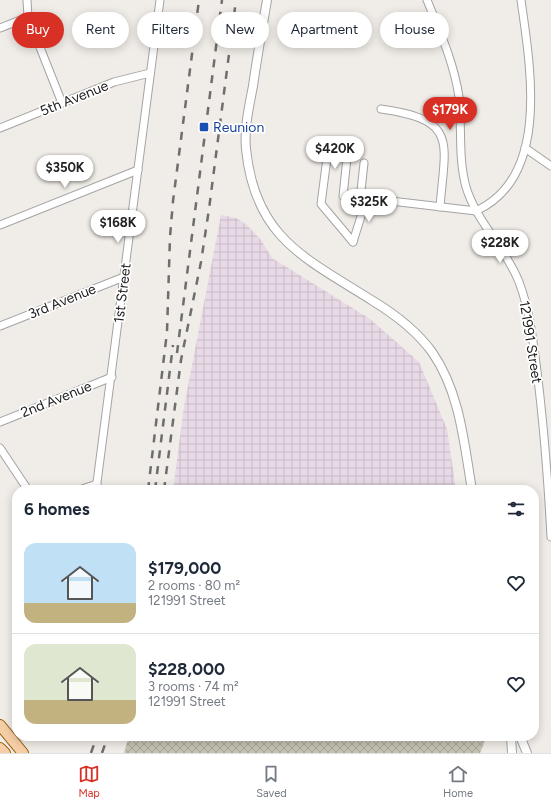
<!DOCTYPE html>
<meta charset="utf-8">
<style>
:root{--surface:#fff;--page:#f6f6f7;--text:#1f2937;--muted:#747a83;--line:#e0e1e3;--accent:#d93025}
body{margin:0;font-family:Figtree,sans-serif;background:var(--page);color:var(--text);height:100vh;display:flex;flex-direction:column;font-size:15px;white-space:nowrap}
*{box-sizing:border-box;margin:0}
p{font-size:13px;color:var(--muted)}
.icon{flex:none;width:22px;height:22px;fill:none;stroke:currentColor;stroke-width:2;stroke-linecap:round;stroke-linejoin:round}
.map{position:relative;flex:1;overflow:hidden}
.drawer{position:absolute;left:12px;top:485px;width:527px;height:256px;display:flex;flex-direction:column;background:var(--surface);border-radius:16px;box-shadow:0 2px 10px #0003}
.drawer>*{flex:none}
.hud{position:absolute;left:12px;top:12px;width:527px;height:36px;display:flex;gap:8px}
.price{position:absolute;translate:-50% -34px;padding:0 9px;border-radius:14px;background:#fff;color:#222;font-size:13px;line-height:26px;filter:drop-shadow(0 1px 2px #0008)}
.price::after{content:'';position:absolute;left:50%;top:24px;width:12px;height:9px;margin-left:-6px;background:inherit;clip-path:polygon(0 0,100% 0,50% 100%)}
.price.active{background:var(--accent);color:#fff}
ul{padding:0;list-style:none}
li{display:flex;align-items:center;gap:12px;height:100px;padding:0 12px}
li+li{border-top:1px solid var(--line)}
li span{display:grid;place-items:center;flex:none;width:112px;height:80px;border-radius:12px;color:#555}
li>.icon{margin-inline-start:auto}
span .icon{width:48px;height:48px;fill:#fffc;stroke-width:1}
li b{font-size:17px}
h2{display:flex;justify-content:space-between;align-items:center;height:48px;padding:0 12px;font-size:17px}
.pill{padding:0 14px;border-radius:18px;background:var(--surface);box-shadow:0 2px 10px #0003;font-size:14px;line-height:36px}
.pill.active{background:var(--accent);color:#fff}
.tab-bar{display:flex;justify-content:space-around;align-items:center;height:56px;border-top:1px solid var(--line);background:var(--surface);font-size:11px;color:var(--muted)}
.tab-bar a{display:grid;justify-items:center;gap:2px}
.tab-bar .active{color:var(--accent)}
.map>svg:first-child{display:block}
.industrial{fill:url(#industrial-grid)}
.construction{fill:url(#construction-cross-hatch)}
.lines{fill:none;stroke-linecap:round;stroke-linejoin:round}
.minor-casing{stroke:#a4a4a4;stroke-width:9}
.tertiary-casing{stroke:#a4a4a4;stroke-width:10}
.primary-casing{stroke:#915c0a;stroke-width:12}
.minor{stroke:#fff;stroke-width:7}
.tertiary{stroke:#fff;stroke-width:8}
.primary{stroke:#f6cea6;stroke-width:10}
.rail{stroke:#6e6e6e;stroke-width:2.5;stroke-dasharray:8 8;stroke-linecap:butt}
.transit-dot{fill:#1a4fb4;stroke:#fff;stroke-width:1.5}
.labels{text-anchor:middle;stroke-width:3.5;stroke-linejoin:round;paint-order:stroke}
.street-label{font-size:14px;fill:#202020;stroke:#fff}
.transit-label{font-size:14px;fill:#164399;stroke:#fff;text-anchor:start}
</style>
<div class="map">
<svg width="551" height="753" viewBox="0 0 551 753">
<defs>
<pattern id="industrial-grid" width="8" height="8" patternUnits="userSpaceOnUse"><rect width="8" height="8" fill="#e8d9e6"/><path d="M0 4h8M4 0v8" fill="none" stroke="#c7bac5"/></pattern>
<pattern id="construction-cross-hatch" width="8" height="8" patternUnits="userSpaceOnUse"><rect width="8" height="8" fill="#c4c3b3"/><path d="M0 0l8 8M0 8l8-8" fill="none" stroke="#a8a79a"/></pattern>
</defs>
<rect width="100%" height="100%" fill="#f0ece7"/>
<!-- industrial -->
<polygon class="industrial" points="221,215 236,218 247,225 261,240 272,258 370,319 419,362 447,429 456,490 173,490 184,407"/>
<!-- construction -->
<polygon class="construction" points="129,736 487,736 480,753 124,753"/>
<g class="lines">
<defs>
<g id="minor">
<polyline points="27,0 28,17 62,103"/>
<path d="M 427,0 C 440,32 454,63 459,97 C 462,127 458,158 466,187 C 477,223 506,248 519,282 C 530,311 533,341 537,371 C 544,427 548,480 551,537"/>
<polyline points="0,28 28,17"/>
<path d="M 381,109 C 459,120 445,142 440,207"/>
<polyline points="0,128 114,82 150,73"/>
<polyline points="525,148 551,166"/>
<path d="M 364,163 L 361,191 L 365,197 L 374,199 L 476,211 C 551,177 530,65 521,0"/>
<polyline points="0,225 138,170"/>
<polyline points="353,242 321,204 327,158 329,155 342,155 347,158 343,196 365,197"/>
<polyline points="353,242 367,197"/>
<polyline points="0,326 124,277"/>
<polyline points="0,422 112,377"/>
<polyline points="0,448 28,490"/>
<polyline points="79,490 97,484"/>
<polyline points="96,490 160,0"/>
</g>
<g id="tertiary">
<path d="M 267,0 C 262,29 257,58 253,86 C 249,107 244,128 246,149 C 255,238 305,258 373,301 C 396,315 416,330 432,352 C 460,392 464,443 472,490"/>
<polyline points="511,736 512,753"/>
<polyline points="520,736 527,753"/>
</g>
<g id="primary">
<polyline points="0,725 23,753"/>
<polyline points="0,748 5,753"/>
</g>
</defs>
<!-- minor casing -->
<use href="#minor" class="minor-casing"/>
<!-- tertiary casing -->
<use href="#tertiary" class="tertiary-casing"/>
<!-- primary casing -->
<use href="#primary" class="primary-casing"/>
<!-- minor -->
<use href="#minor" class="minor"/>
<!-- tertiary -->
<use href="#tertiary" class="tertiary"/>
<!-- primary -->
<use href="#primary" class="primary"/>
<!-- rail -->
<g class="rail">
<polyline points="177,353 222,0"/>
<polyline points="148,490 167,332 170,237 173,201 199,0"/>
<polyline points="155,490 173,345"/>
<polyline points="164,490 181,360 201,262 209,209 236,0"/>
<polyline points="91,753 97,736"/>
<polyline points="102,753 108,736"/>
</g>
</g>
<!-- markers -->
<rect class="transit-dot" x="199" y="122" width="10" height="10" rx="2"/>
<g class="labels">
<!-- street labels -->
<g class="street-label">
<text transform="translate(74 98) rotate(-22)" y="5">5th Avenue</text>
<text transform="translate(122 293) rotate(-83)" y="5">1st Street</text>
<text transform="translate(62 301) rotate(-22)" y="5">3rd Avenue</text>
<text transform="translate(531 342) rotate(81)" y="5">121991 Street</text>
<text transform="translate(56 399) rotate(-22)" y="5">2nd Avenue</text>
</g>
<!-- transit labels -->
<g class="transit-label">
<text x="213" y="132">Reunion</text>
</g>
</g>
</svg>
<b class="price active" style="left:450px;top:131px">$179K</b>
<b class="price" style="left:335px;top:170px">$420K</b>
<b class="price" style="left:65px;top:189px">$350K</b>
<b class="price" style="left:369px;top:223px">$325K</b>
<b class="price" style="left:118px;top:244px">$168K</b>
<b class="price" style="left:500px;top:264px">$228K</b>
<div class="hud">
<a class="pill active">Buy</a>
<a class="pill">Rent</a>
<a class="pill">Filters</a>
<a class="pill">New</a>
<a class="pill">Apartment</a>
<a class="pill">House</a>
</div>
<section class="drawer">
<h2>6 homes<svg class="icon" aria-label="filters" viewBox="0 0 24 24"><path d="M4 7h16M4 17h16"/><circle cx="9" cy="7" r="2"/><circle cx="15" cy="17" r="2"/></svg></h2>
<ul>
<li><span style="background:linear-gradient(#bfe0f5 75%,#c2b280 0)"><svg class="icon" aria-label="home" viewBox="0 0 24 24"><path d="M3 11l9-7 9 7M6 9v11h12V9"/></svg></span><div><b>$179,000</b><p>2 rooms · 80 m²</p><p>121991 Street</p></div><svg class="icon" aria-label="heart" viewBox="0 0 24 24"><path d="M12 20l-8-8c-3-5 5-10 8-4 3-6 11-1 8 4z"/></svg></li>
<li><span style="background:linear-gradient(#dfe7d0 70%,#c2b280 0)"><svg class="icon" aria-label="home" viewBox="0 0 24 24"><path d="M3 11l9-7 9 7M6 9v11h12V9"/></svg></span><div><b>$228,000</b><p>3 rooms · 74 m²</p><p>121991 Street</p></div><svg class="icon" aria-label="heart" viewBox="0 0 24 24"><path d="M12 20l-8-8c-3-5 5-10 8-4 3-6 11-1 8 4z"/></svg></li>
</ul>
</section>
</div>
<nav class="tab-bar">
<a class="active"><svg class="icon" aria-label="map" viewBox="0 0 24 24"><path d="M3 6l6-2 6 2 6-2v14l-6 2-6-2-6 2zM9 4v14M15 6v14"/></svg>Map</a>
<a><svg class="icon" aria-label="saved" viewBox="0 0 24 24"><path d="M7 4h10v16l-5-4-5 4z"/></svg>Saved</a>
<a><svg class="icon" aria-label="home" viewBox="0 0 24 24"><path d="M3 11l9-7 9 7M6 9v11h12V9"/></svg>Home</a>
</nav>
